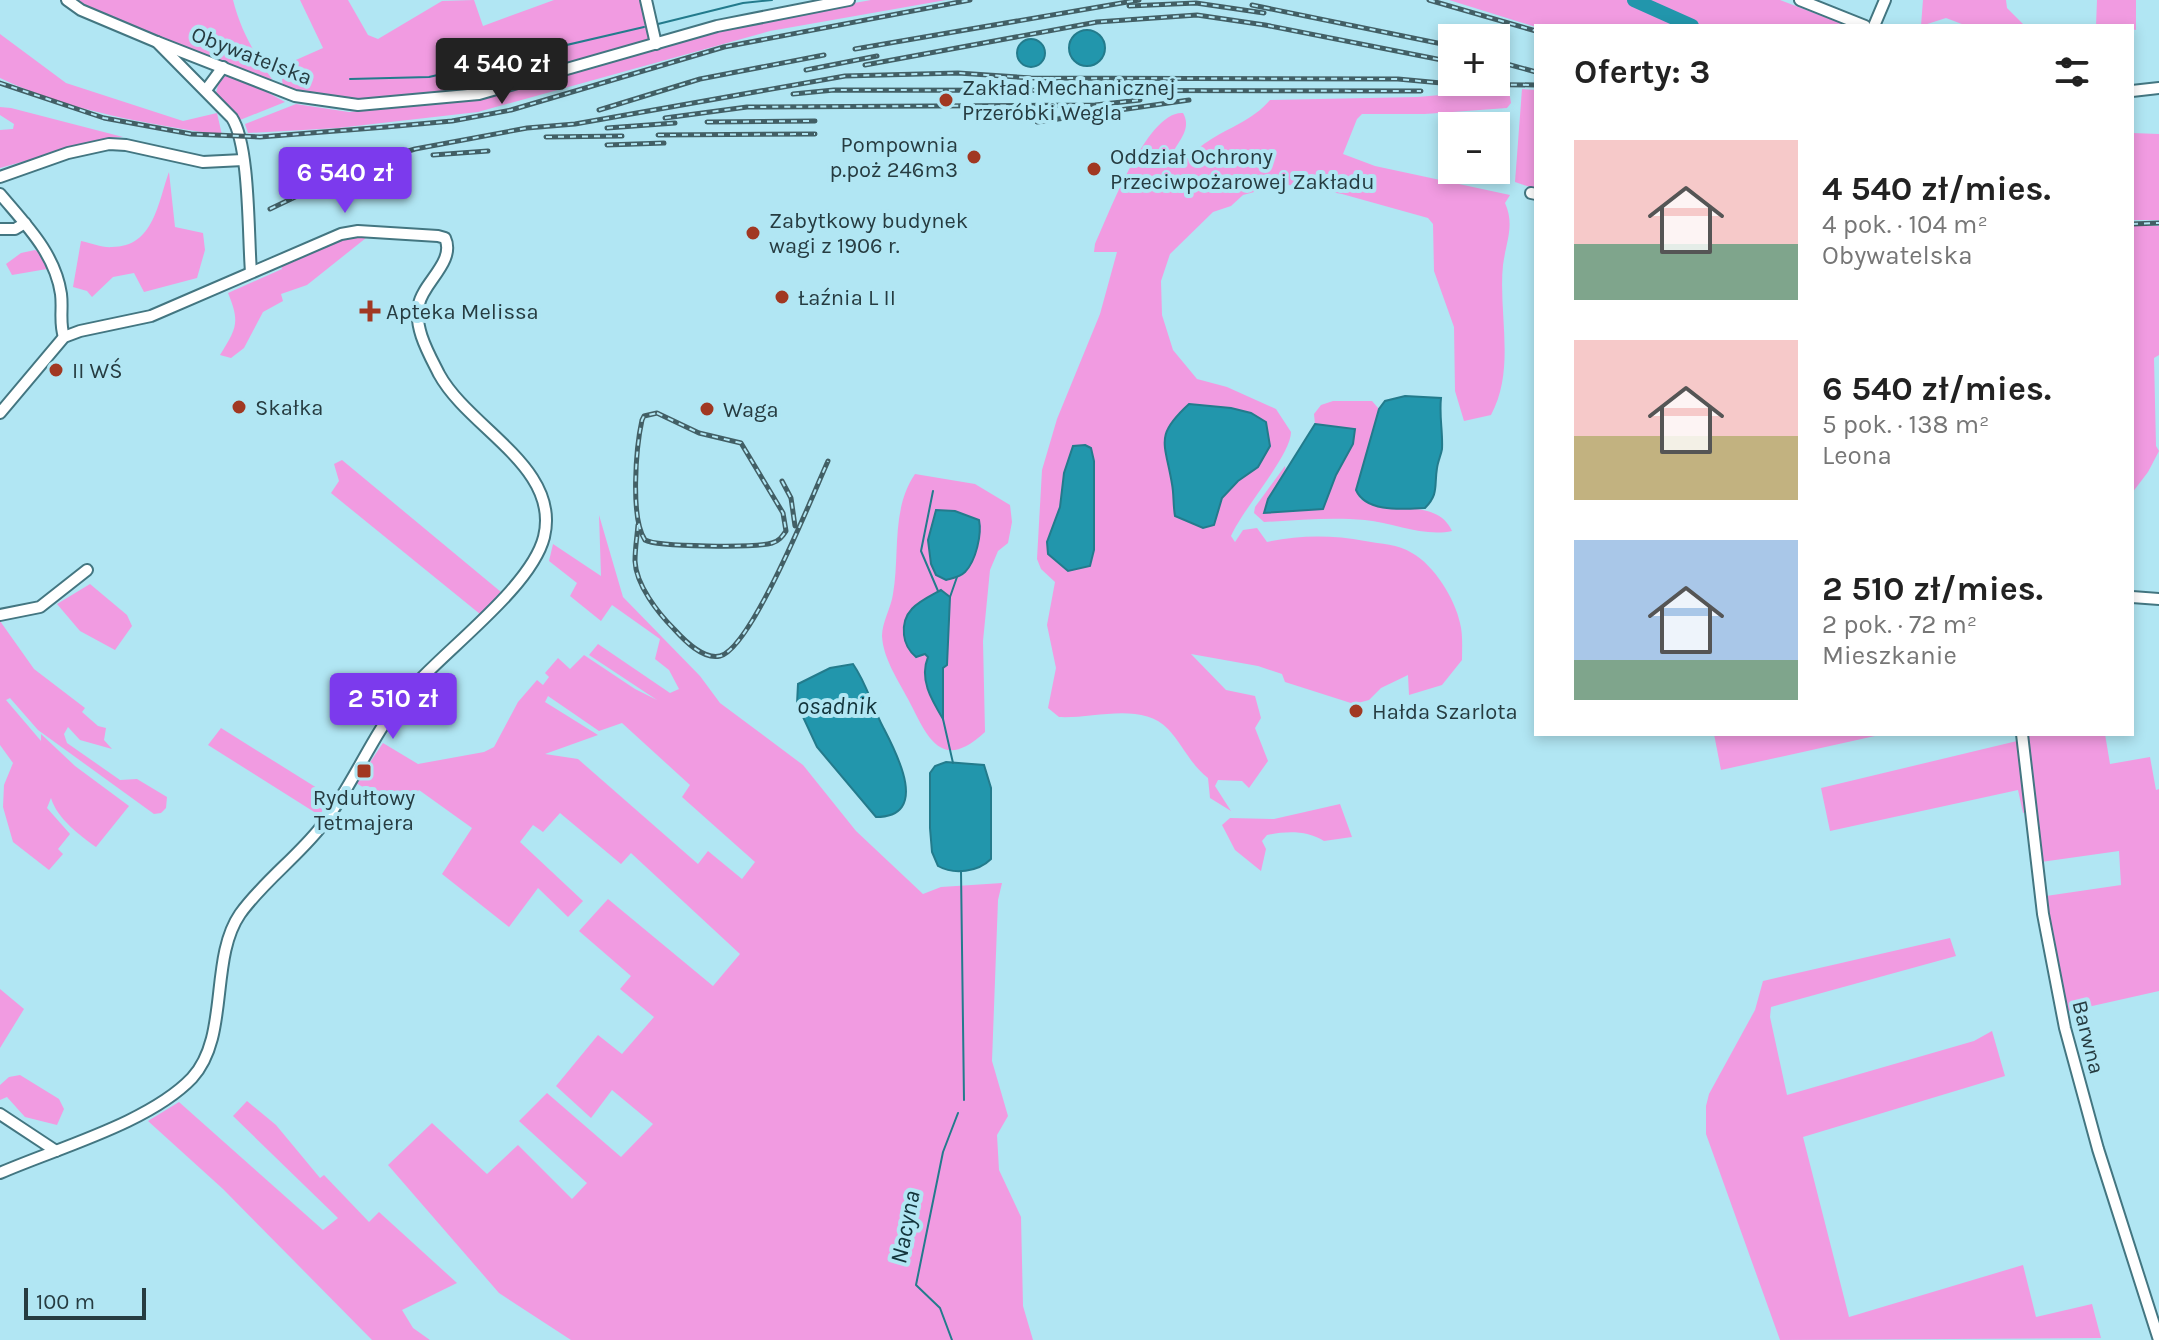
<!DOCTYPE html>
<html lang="pl">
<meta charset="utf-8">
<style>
:root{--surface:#fff;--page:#f6f6f6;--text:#222;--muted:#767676;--accent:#7c3aed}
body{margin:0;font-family:Karla,sans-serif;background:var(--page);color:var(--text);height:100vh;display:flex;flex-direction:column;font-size:30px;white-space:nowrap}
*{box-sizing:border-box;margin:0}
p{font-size:26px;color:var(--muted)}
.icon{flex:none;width:44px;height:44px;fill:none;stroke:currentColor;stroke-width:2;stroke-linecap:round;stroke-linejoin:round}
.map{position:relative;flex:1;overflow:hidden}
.sheet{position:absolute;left:1534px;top:24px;width:600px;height:712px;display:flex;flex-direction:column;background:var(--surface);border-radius:0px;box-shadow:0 4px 12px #0003}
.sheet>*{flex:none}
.buttons{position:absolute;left:1438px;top:24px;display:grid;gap:16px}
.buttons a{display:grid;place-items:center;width:72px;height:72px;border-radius:0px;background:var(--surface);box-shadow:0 4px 12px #0003;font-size:40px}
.scale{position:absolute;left:24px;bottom:20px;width:122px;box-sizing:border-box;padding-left:8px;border:4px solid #263c41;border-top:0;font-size:22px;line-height:28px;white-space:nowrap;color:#263c41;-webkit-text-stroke:6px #b1e6f3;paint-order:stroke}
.price{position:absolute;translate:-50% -68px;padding:0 18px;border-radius:8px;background:var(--accent);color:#fff;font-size:26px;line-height:52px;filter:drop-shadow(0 2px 4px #0008)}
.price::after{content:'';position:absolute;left:50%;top:48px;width:24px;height:18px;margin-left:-12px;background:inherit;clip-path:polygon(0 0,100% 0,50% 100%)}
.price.selected{background:#222;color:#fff}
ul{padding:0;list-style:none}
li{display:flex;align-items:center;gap:24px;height:200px;padding:0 40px}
li span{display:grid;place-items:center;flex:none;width:224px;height:160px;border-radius:0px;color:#555}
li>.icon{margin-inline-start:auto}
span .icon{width:96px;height:96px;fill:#fffc;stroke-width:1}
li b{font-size:34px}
h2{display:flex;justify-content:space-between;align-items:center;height:96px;padding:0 40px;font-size:34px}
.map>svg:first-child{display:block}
.green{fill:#f19be1;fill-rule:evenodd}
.water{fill:#2296ac;stroke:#237b8c;stroke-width:2}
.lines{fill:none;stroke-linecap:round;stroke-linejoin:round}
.stream{stroke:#237b8c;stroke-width:2}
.river{stroke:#2296ac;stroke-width:14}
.minor-casing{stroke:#437681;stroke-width:14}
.minor{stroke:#fff;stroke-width:10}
.rail-casing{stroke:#425f65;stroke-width:5}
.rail{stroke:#b1e6f3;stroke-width:2;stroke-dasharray:6;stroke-linecap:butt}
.poi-dot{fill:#a13822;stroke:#b1e6f3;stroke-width:3}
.labels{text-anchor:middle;stroke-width:8;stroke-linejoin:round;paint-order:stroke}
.street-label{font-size:22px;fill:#263c41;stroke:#b1e6f3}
.poi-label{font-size:22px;fill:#263c41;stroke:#b1e6f3;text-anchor:start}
.water-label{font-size:24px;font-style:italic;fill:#12333a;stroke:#b1e6f3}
</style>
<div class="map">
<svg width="2159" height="1340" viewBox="0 0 2159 1340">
<rect width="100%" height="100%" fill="#b1e6f3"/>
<!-- green -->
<g class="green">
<path d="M 76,0 L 233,0 C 241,32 256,56 274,82 L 89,9 Z"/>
<polygon points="300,0 348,0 368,35 378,39 442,1 474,0 483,26 554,0 642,0 656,44 479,94 358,105 284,92 280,67 323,48"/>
<polygon points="871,0 946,0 770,31 478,112 338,128 248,133 245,124 296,104 349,112 495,95 731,25"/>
<polygon points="1449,0 1627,0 1687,26 1536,27"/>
<polygon points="1642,0 1780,0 1848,26 1700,26"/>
<polygon points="1923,0 2006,0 2007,8 2025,26 1967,26 1946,18 1921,26"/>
<polygon points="2097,0 2136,0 2136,30 2132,29 2132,26 2096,26"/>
<path d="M 0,34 L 66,83 L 183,121 L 217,113 L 222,135 C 147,124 69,111 0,78 Z"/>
<polygon points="228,74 240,77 285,102 240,120 216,93 219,81"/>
<polygon points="1522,89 1536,90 1536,189 1515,182"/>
<path d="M 1488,91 L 1509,91 L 1511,103 L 1507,108 L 1425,114 L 1362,114 L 1357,119 L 1343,154 L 1375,166 L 1510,195 L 1505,203 C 1515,225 1506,242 1503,265 C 1498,313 1516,369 1491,415 L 1464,421 L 1455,391 L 1454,327 L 1434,271 L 1433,224 L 1428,218 L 1342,194 L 1289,185 L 1277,186 L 1243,195 L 1231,206 L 1213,212 L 1170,254 L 1161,281 L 1162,315 L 1173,350 L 1197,379 L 1227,387 L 1276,409 L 1291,432 C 1291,455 1244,507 1231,536 L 1235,542 L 1243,530 L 1257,528 L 1267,542 C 1299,535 1332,535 1365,541 C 1381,544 1398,544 1412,553 C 1434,565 1455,599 1460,623 C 1463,634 1462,648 1462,660 L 1442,685 L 1409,695 L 1408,675 L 1381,688 L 1369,700 L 1354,704 L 1285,682 L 1282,674 L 1258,666 L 1191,654 L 1226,690 L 1255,696 L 1261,718 L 1255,728 L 1268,761 L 1249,788 L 1242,781 L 1218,780 L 1215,786 L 1231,811 L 1210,798 L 1208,778 C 1190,764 1183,745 1168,729 C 1142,701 1092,719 1059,717 L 1048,708 L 1056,668 L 1047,625 L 1055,582 L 1041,569 L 1037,559 L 1042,470 L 1057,419 L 1100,314 L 1117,252 L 1094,252 L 1095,244 C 1108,216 1147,110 1183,113 C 1194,132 1172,145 1169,163 C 1186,162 1194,150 1207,142 C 1229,127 1252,121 1270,100 L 1417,97 Z"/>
<polygon points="0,107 11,108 123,137 108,138 0,168 0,130 13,129 14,124 0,115"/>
<polygon points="2132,133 2159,134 2159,220 2132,220"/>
<path d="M 169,172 L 175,227 L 203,233 L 205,250 L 197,278 L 144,292 L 134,273 L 113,277 L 92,297 L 87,291 L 73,287 L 81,241 C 91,243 103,248 112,247 C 154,247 158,202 169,172 Z"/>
<polygon points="2132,226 2159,226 2159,355 2154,358 2156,446 2159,451 2148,472 2132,493"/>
<path d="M 352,234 L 371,234 L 307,285 L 281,294 L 283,301 L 263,312 L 244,348 L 231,358 L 220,355 C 237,328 240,322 228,293 L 282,269 L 281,264 Z"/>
<polygon points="35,250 43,255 47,269 12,275 6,264 21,253"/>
<path d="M 1333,401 L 1372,401 L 1379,409 L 1356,489 L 1360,499 C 1388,515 1437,497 1452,531 C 1424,537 1394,523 1365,520 C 1332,517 1298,520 1264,522 L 1254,513 L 1255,507 L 1285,466 L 1286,472 L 1315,424 L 1314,414 L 1321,405 Z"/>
<polygon points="342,460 501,592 480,614 331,493 339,481 334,464"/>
<path d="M 915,474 L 975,484 L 1010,505 L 1012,522 L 1008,543 L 998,551 L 990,570 L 983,641 L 985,732 C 940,774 927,735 908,699 C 898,680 883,658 882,636 C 882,622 891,608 893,594 C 900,554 891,509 915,474 Z"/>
<path d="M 599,515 L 623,597 L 700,676 L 720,703 L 803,765 L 856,831 L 923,894 L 941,887 L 1002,883 L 998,900 L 992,1061 L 1008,1116 L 997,1135 L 999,1170 L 1021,1217 L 1023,1306 L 1033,1340 L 571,1340 L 499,1293 L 388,1165 L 432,1123 L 487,1174 L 518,1145 L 572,1199 L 587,1183 L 519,1121 L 547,1093 L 621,1157 L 653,1124 L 612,1090 L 591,1118 L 556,1086 L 598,1035 L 622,1054 L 654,1017 L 620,989 L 631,976 L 579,931 L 608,899 L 713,986 L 740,954 L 631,853 L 621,864 L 560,813 L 543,832 L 533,825 L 520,842 L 583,901 L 568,917 L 538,888 L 509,927 L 442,874 L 472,828 L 419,790 L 404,811 L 356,783 L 383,743 L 418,764 L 484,752 L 494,747 L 518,702 L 537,680 L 543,685 L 549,677 L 545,673 L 558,658 L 570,669 L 584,655 L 635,689 L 657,700 L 589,655 L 598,644 L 670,693 L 679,689 L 669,670 L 655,659 L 660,639 L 612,605 L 601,621 L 570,596 L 577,583 L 549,561 L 553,544 L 601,576 ZM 548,696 L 599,731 L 622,723 L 690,785 L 682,797 L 755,862 L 742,879 L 708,851 L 698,864 L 578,759 L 545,754 L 598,735 L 545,702 Z"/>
<polygon points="90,584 127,615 132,626 115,650 80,631 57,604"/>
<path d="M 0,621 L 34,669 L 85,708 L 82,712 L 98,726 L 106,728 L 104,740 L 112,749 L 80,740 L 68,727 L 64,734 L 67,743 L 120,780 L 137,779 L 167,797 L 166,808 L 161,813 L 154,814 L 38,730 L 10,698 L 6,700 L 41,741 L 41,734 L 75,766 L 129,806 L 96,847 C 79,835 57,818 51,798 L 47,808 L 70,834 L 58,849 L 63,854 L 49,870 L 13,842 L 3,807 L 4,785 L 13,763 L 0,745 Z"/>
<polygon points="221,728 333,798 319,815 208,745"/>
<polygon points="1714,734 1884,734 1721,770"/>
<polygon points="2025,734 2105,734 2110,764 2150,757 2156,790 2159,789 2159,991 2070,1011 2063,1007 2046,896 2121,885 2119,851 2041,862"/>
<polygon points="2017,741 2027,812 2023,813 2018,790 1830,831 1821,788"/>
<path d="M 1340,804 L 1352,837 L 1324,841 C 1307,830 1286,831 1267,835 L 1262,841 L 1266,849 L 1261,871 L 1235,850 L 1222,825 L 1230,818 L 1274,819 Z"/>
<polygon points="1950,938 1956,956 1771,1007 1770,1017 1787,1095 1974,1041 1992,1031 2005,1076 1803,1137 1849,1317 2023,1265 2036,1317 2092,1304 2101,1338 1780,1340 1706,1134 1706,1106 1709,1094 1755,1010 1763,981"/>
<polygon points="0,989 24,1009 0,1048"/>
<polygon points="20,1075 59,1099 64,1109 57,1125 25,1117 7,1097 0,1100 0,1085 9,1077"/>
<polygon points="247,1101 276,1125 320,1178 324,1175 369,1222 379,1212 457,1283 402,1310 413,1328 430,1340 372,1340 223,1189 148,1121 179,1102 323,1230 338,1218 233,1116"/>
</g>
<!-- water -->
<g class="water">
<circle cx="1087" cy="48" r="18"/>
<circle cx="1031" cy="53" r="14"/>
<path d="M 1405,396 L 1441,398 C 1439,416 1443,432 1442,449 C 1441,455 1438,461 1437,468 C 1434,486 1439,494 1425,508 C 1403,509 1366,513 1356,490 L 1379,409 L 1385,401 Z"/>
<path d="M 1189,404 L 1231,408 L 1251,413 L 1266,422 L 1270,446 L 1258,467 L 1238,481 L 1222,498 L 1214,525 L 1203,528 L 1175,516 C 1173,505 1174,494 1172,484 C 1165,442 1154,436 1189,404 Z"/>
<polygon points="1315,424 1355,429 1353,444 1336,475 1323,509 1264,513 1268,499"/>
<polygon points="1085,445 1091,448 1094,461 1094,550 1090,566 1068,571 1048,554 1047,542 1060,507 1064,473 1073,446"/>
<path d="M 936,510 L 955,511 L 979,520 C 982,534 976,561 965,572 C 960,577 953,578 946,580 L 936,575 L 931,564 L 928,540 Z"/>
<path d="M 941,590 L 950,597 L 947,665 L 943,668 L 943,719 C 931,699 919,679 928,657 L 925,654 L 916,657 C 909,651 905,645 904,635 C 901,609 921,601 941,590 Z"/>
<path d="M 853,664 C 867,684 872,706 883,727 C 896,752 931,817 876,817 L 817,747 L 797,704 L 798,684 L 830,668 Z"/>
<path d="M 946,762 L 984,765 L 991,788 L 991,859 C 978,872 954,875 938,866 L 932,852 L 930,828 L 930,773 L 935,766 Z"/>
</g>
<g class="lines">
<!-- stream -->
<g class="stream">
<polyline points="658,24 743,3 772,0"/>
<polyline points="350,79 429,77 644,27"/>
<polyline points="933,491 921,551 938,591"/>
<polyline points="950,597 957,577"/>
<polyline points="943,719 953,763"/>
<polyline points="961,871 964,1100"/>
<polyline points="952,1340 940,1308 916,1285 943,1152 958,1113"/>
</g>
<!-- river -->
<polyline class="river" points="1634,0 1692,26"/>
<defs>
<g id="minor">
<path d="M 67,0 L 81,10 L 157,42 L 232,118 C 250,146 248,236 251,272"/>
<polyline points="646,0 656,44"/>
<polyline points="1800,0 1865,26"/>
<polyline points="1874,26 1885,0"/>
<polyline points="157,42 295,96 358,105 479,94 717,26 849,0"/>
<polyline points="206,90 223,67"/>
<polyline points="2132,91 2159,88"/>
<polyline points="0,177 68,153 109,144 126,145 203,162 243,160"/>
<polyline points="1531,193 1536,194"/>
<path d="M 0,194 C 25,224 55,253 61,294 C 63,309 59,322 64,337"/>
<polyline points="0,229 15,229 25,223"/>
<path d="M 0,413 L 64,337 L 80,331 L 151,316 L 341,234 L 358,231 L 438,236 L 445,238 C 456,261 423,283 419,304 C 413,327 429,354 439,374 C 469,429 561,467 544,537 C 531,589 439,654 403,698 C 370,738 352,788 320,828 C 296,858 262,883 240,914 C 209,959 230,1037 192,1078 C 149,1123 57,1148 0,1173"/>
<polyline points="2132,597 2159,599"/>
<polyline points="0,615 40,607 87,570"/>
<polyline points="2022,734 2043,914 2065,1028 2098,1149 2159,1340"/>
<polyline points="0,1114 56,1151"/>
</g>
</defs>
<!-- minor casing -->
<use href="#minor" class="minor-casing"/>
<!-- minor -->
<use href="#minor" class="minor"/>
<defs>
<g id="rail">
<polyline points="1429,0 1536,31"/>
<polyline points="1252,5 1452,46"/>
<polyline points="1129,6 1196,3 1264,13"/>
<polyline points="855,49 1139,0"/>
<polyline points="1496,61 1536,72"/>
<polyline points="865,65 1097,22 1197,15 1265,25 1452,62"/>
<polyline points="806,70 877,56"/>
<polyline points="0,83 104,118 191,134 260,137 386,127 452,121 511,110 724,47 970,0"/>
<polyline points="793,94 834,90 1421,91"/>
<polyline points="599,110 700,79 824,55"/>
<polyline points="665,118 747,107 1095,105 1140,100"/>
<polyline points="707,122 815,121"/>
<polyline points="1037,122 1189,100"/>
<polyline points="607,128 675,123"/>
<polyline points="658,135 815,134"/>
<polyline points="546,137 622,136"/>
<polyline points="607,145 664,143"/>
<polyline points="433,155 488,151"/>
<polyline points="270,209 360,166 415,149 527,128 575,124 845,76 958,73 1031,78 1398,79 1452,84 1536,85"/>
<polyline points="2132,224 2159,223"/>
<path d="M 657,413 L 699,433 L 741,443 L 783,513 L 786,531 C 782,537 779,541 772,543 C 756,548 657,547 645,540 C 630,518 636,447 642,420 L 644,416 Z"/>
<polyline points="782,481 791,498 795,526"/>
<path d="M 638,525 C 637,537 635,549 635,561 C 636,585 658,613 674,629 C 684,640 703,660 720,656 C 752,648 813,494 828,461"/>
</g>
</defs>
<!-- rail casing -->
<use href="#rail" class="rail-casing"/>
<!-- rail -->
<use href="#rail" class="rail"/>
</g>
<!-- markers -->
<g class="poi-dot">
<circle cx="946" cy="100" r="8"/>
<circle cx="974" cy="157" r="8"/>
<circle cx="1094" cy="169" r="8"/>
<circle cx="753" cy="233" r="8"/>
<circle cx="782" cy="297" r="8"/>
<path d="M366 299h8v8h8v8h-8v8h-8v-8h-8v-8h8z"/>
<circle cx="56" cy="370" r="8"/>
<circle cx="239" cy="407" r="8"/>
<circle cx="707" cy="409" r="8"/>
<circle cx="1356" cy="711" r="8"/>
<rect x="356" y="763" width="16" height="16" rx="4"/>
</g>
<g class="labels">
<!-- street labels -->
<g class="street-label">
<text transform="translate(252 55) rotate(21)" y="8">Obywatelska</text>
<text transform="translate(2089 1037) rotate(76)" y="8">Barwna</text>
</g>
<!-- poi labels -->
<g class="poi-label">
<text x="962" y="95">Zakład Mechanicznej<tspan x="962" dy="25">Przeróbki Wegla</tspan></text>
<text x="958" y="152" text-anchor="end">Pompownia<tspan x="958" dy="25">p.poż 246m3</tspan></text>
<text x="1110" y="164">Oddział Ochrony<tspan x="1110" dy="25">Przeciwpożarowej Zakładu</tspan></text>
<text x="769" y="228">Zabytkowy budynek<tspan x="769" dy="25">wagi z 1906 r.</tspan></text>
<text x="798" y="305">Łaźnia L II</text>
<text x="386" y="319">Apteka Melissa</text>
<text x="72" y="378">II WŚ</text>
<text x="255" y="415">Skałka</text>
<text x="723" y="417">Waga</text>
<text x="1372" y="719">Hałda Szarlota</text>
<text x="364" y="805" text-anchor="middle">Rydułtowy<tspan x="364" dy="25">Tetmajera</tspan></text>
</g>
<!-- water labels -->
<g class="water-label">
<text x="837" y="714">osadnik</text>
<text transform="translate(905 1227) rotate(-79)" y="8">Nacyna</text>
</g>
</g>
</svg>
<div class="buttons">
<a>+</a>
<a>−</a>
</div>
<div class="scale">100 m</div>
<b class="price selected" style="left:502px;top:106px">4 540 zł</b>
<b class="price" style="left:345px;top:215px">6 540 zł</b>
<b class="price" style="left:393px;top:741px">2 510 zł</b>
<section class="sheet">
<h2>Oferty: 3<svg class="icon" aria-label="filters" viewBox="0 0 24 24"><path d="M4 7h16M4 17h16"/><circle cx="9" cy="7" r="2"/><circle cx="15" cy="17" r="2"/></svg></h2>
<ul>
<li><span style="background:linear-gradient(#f6c9c9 65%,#7fa58c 0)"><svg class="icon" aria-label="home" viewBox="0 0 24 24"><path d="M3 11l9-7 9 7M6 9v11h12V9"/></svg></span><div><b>4 540 zł/mies.</b><p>4 pok. · 104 m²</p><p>Obywatelska</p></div></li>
<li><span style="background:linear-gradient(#f6c9c9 60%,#c2b280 0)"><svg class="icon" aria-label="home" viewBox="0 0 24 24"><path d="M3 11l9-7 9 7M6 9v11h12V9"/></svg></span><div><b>6 540 zł/mies.</b><p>5 pok. · 138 m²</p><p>Leona</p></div></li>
<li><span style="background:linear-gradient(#a9c7e8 75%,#7fa58c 0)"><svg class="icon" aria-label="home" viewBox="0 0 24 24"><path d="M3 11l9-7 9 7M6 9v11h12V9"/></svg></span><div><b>2 510 zł/mies.</b><p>2 pok. · 72 m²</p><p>Mieszkanie</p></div></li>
</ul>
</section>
</div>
